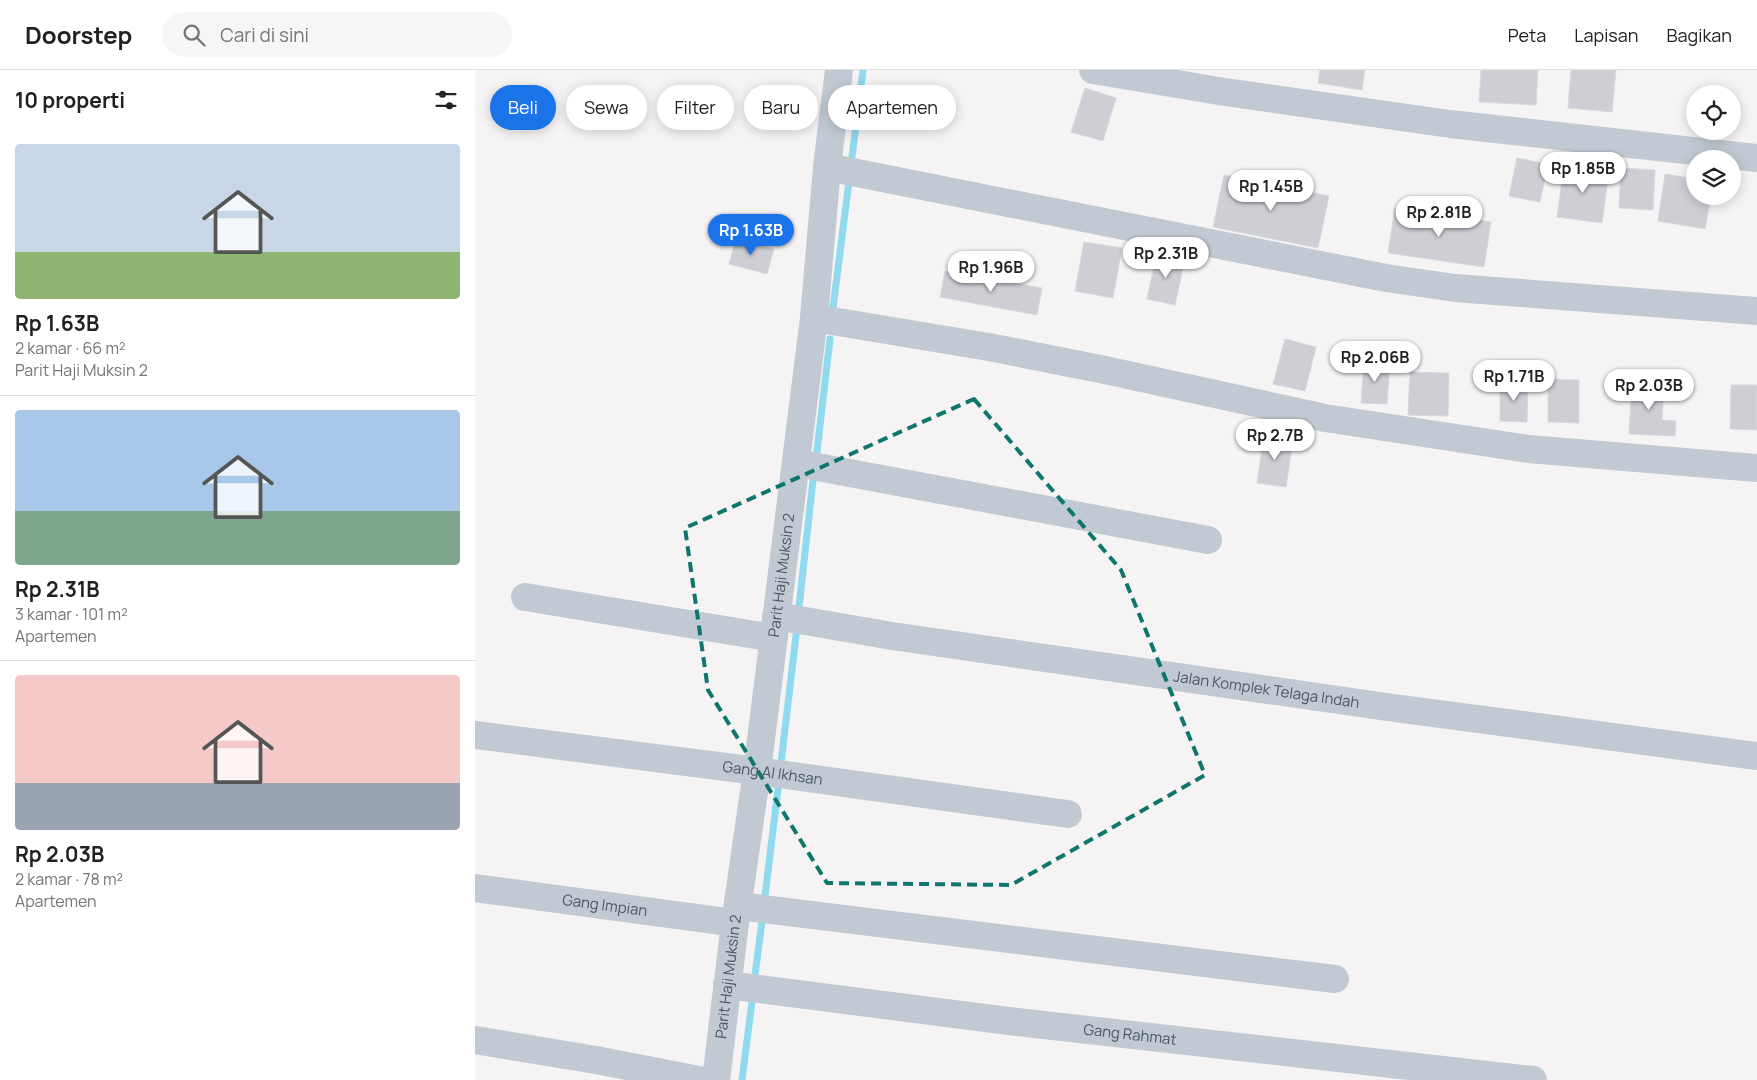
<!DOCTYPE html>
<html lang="id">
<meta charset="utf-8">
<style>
:root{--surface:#fff;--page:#f6f6f6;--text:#202124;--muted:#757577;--line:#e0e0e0;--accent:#1a73e8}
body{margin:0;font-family:Manrope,sans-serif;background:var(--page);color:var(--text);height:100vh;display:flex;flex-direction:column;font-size:19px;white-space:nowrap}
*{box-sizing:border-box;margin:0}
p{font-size:16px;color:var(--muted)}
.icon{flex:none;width:28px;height:28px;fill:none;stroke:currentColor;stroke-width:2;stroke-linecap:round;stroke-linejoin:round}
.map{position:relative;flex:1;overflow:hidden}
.drawer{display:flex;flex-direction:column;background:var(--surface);width:475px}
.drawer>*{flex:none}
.top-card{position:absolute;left:15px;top:15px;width:475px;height:45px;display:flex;gap:10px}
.tools{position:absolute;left:1211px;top:15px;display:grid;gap:10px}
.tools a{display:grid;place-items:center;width:55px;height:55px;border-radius:50%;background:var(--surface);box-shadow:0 2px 12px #0003;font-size:25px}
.price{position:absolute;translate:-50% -42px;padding:0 11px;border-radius:18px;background:#fff;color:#222;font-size:16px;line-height:32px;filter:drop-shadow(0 1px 2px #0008)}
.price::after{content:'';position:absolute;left:50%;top:30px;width:15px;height:11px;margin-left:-8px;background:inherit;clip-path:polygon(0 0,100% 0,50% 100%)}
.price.on{background:var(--accent);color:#fff}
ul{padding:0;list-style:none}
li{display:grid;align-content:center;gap:10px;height:265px;padding:0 15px}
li+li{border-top:1px solid var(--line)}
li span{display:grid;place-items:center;height:155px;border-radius:5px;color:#555}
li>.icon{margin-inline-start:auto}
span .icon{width:90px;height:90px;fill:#fffc;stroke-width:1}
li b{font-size:21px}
h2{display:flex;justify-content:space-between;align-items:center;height:60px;padding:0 15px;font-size:21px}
.pill{padding:0 18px;border-radius:22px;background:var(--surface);box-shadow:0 2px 12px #0003;font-size:18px;line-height:45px}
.pill.on{background:var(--accent);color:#fff}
header{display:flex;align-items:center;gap:30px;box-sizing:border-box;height:70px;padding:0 25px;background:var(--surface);border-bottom:1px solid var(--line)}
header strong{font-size:24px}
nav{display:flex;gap:28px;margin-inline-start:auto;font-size:18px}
.search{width:350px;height:45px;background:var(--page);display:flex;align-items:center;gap:12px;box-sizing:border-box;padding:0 18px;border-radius:28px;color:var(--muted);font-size:19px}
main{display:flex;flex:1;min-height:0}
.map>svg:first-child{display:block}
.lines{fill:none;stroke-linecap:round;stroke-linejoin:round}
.stream{stroke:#90daee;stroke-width:7}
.building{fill:#cdcfd5;stroke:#d7d9de}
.minor{stroke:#c1cad2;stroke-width:28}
.marked{fill:none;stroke:#0f766e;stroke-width:4;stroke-dasharray:10 6;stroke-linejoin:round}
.labels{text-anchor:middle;stroke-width:4;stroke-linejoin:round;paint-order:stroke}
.street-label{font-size:15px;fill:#4a5661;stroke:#fff}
</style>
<header>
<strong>Doorstep</strong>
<div class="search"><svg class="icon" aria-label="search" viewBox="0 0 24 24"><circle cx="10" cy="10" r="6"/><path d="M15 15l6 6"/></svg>Cari di sini</div>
<nav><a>Peta</a><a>Lapisan</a><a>Bagikan</a></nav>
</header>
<main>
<section class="drawer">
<h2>10 properti<svg class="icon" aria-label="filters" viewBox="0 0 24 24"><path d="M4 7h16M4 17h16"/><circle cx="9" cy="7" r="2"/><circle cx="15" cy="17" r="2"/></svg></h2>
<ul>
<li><span style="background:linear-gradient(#c9d6e8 70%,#8fb573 0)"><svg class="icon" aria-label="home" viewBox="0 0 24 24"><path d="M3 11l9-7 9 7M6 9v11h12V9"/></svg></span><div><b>Rp 1.63B</b><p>2 kamar · 66 m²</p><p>Parit Haji Muksin 2</p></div></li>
<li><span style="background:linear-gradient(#a9c7e8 65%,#7fa58c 0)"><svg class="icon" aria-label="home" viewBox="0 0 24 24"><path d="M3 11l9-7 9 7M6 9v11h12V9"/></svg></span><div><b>Rp 2.31B</b><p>3 kamar · 101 m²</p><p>Apartemen</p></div></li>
<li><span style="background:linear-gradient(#f6c9c9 70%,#9aa5b1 0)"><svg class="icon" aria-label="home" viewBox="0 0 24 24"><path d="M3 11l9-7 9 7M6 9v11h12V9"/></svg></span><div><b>Rp 2.03B</b><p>2 kamar · 78 m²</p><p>Apartemen</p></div></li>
</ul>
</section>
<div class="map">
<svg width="1282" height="1010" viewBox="0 0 1282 1010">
<rect width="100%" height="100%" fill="#f5f3f3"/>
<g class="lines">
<!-- stream -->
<g class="stream">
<polyline points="377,87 388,0"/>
<polyline points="358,238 374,111"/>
<polyline points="341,390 355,269"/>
<polyline points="324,537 339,401"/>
<polyline points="306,693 322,557"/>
<polyline points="289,834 304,711"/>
<polyline points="279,913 288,844"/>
<polyline points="267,1010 278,924"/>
</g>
</g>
<!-- building -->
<g class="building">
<polygon points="845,0 890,0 887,20 843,13"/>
<polygon points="1006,0 1063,0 1061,35 1004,32"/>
<polygon points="1096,0 1141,0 1137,42 1093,38"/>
<polygon points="610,18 641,28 628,71 596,62"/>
<polygon points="1042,88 1073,94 1065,132 1034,126"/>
<polygon points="1089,96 1134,102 1127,153 1082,147"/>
<polygon points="1146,98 1180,100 1178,140 1144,138"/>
<polygon points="1190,104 1220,109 1220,126 1236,126 1230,159 1183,151"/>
<polygon points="749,105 854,126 843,178 738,157"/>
<polygon points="920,138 1016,152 1009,197 913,183"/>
<polygon points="261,168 299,179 292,204 254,194"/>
<polygon points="609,172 647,178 638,228 600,221"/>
<polygon points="682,183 710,189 700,235 672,229"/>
<polygon points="470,201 567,218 562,245 465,227"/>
<polygon points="810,269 841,277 830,321 798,314"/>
<polygon points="889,291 915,293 912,334 886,333"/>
<polygon points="935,302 974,303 973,346 933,345"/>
<polygon points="1073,309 1104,310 1104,353 1073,352"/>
<polygon points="1025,312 1053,312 1052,352 1025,351"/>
<polygon points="1157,312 1189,314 1187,350 1201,351 1200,366 1154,364"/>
<polygon points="1256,315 1282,315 1282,360 1255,359"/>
<polygon points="789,365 818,370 811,417 782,413"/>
</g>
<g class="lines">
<!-- minor -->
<g class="minor">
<polyline points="618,0 750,22 975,54 1282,88"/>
<polyline points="352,97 911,208 980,218 1282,241"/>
<polyline points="339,248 514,277 630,300 850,348 1054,379 1282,398"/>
<polyline points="321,393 733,470"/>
<polyline points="50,527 299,568"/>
<path id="s1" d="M 301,546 L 417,566 L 919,638 L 1282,686"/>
<path id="s2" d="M 0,665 L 282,701 L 593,744"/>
<path id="s3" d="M 0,818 L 260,853"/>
<polyline points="263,836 860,909"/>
<path id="s4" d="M 252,915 L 542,952 L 1058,1010"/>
<polyline points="0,970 121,990 224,1010"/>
<path id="s5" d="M 241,1010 L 260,853 L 282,701 L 339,248 L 352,97 L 364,0"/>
</g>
</g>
<!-- marked area -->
<path class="marked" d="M 499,329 L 646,500 L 730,705 L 536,815 L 352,813 L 233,620 L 210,458 Z"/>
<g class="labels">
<!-- street labels -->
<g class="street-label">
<text dy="5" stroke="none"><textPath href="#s5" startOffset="509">Parit Haji Muksin 2</textPath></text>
<text dy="5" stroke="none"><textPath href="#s1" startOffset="496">Jalan Komplek Telaga Indah</textPath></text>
<text dy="5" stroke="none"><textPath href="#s2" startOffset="300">Gang Al Ikhsan</textPath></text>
<text dy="5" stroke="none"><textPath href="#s3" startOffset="131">Gang Impian</textPath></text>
<text dy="5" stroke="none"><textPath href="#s5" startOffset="104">Parit Haji Muksin 2</textPath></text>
<text dy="5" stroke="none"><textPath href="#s4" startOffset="406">Gang Rahmat</textPath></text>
</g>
</g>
</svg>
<div class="tools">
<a><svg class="icon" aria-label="locate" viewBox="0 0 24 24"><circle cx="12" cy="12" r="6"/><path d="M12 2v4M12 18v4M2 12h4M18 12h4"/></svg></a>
<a><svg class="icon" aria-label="layers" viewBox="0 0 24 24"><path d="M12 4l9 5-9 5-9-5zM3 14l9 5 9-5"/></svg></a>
</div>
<b class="price" style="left:1108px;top:124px">Rp 1.85B</b>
<b class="price" style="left:796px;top:142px">Rp 1.45B</b>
<b class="price" style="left:964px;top:168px">Rp 2.81B</b>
<b class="price on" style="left:276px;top:186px">Rp 1.63B</b>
<b class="price" style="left:691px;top:209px">Rp 2.31B</b>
<b class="price" style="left:516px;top:223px">Rp 1.96B</b>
<b class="price" style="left:900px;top:313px">Rp 2.06B</b>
<b class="price" style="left:1039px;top:332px">Rp 1.71B</b>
<b class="price" style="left:1174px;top:341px">Rp 2.03B</b>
<b class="price" style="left:800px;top:391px">Rp 2.7B</b>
<div class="top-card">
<a class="pill on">Beli</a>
<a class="pill">Sewa</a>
<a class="pill">Filter</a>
<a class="pill">Baru</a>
<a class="pill">Apartemen</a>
</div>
</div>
</main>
